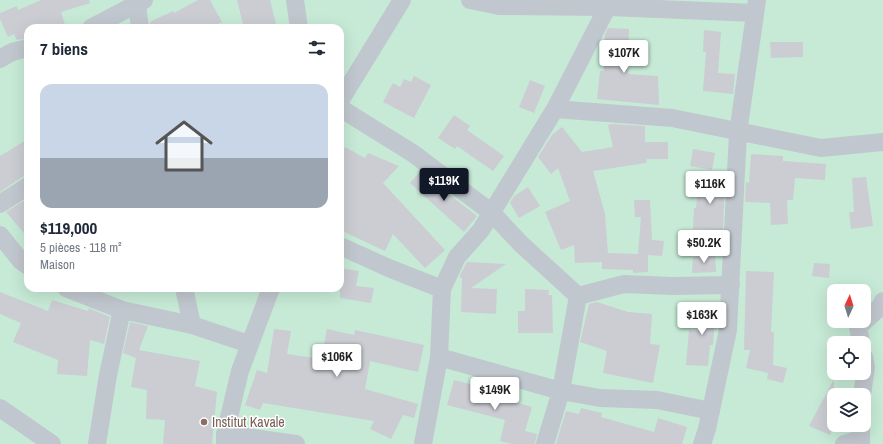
<!DOCTYPE html>
<html lang="fr">
<meta charset="utf-8">
<style>
:root{--surface:#fff;--page:#f6f6f7;--text:#1f2937;--muted:#747a83;--accent:#111827}
body{margin:0;font-family:"Archivo Narrow",sans-serif;background:var(--page);color:var(--text);height:100vh;display:flex;flex-direction:column;font-size:15px;white-space:nowrap}
*{box-sizing:border-box;margin:0}
p{font-size:13px;color:var(--muted)}
.icon{flex:none;width:22px;height:22px;fill:none;stroke:currentColor;stroke-width:2;stroke-linecap:round;stroke-linejoin:round}
.map{position:relative;flex:1;overflow:hidden}
.side{position:absolute;left:24px;top:24px;width:320px;height:268px;display:flex;flex-direction:column;background:var(--surface);border-radius:12px;box-shadow:0 4px 16px #0002}
.side>*{flex:none}
.needle{width:26px;rotate:4deg}
.controls{position:absolute;left:827px;top:284px;display:grid;gap:8px}
.controls a{display:grid;place-items:center;width:44px;height:44px;border-radius:8px;background:var(--surface);box-shadow:0 4px 16px #0002;font-size:20px}
.price{position:absolute;translate:-50% -34px;padding:0 9px;border-radius:4px;background:#fff;color:#222;font-size:13px;line-height:26px;filter:drop-shadow(0 1px 2px #0008)}
.price::after{content:'';position:absolute;left:50%;top:24px;width:12px;height:9px;margin-left:-6px;background:inherit;clip-path:polygon(0 0,100% 0,50% 100%)}
.price.current{background:var(--accent);color:#fff}
ul{padding:0;list-style:none}
li{display:grid;align-content:center;gap:8px;height:212px;padding:0 16px}
li span{display:grid;place-items:center;height:124px;border-radius:12px;color:#555}
li>.icon{margin-inline-start:auto}
span .icon{width:72px;height:72px;fill:#fffc;stroke-width:1}
li b{font-size:17px}
h2{display:flex;justify-content:space-between;align-items:center;height:48px;padding:0 16px;font-size:17px}
.map>svg:first-child{display:block}
.green{fill:#c6ead6;fill-rule:evenodd}
.building{fill:#cbcdd3}
.lines{fill:none;stroke-linecap:round;stroke-linejoin:round}
.minor{stroke:#c1c7ce;stroke-width:18}
.education-dot{fill:#8d6e63;stroke:#fff;stroke-width:1.5}
.labels{text-anchor:middle;stroke-width:3;stroke-linejoin:round;paint-order:stroke}
.education-label{font-size:14px;fill:#785e54;stroke:#fff;text-anchor:start}
</style>
<div class="map">
<svg width="883" height="444" viewBox="0 0 883 444">
<rect width="100%" height="100%" fill="#f3f1f1"/>
<!-- green -->
<path class="green" d="M 0,0 L 883,0 L 883,444 L 0,444 ZM 28,28 L 340,28 L 340,288 L 28,288 ZM 834,291 L 864,291 L 864,321 L 834,321 ZM 834,343 L 864,343 L 864,373 L 834,373 ZM 834,395 L 864,395 L 864,425 L 834,425 Z"/>
<!-- building -->
<g class="building">
<polygon points="41,0 89,0 90,3 61,12 66,28 28,28 28,38 17,40 14,34 8,37 0,19 0,13 17,6 18,10"/>
<polygon points="198,0 210,0 222,22 211,28 150,28 150,22 173,11 174,13"/>
<polygon points="237,0 270,0 277,28 244,28"/>
<polygon points="608,28 629,29 628,74 658,76 659,105 597,99 600,71 604,71 605,34"/>
<polygon points="704,30 721,32 718,73 735,74 733,94 703,91 706,52 703,52"/>
<polygon points="770,42 803,42 803,57 771,58"/>
<polygon points="414,76 431,85 414,118 383,102 393,83 400,87 404,79 411,82"/>
<polygon points="530,80 545,86 534,113 519,107"/>
<polygon points="454,115 470,126 467,130 504,156 493,171 457,146 455,149 438,138"/>
<polygon points="612,124 645,126 645,142 668,142 668,159 647,159 646,163 593,171 605,214 608,253 638,254 641,217 635,217 634,200 650,200 652,240 664,241 662,256 648,255 648,272 633,273 633,270 602,269 602,262 575,263 574,245 561,250 545,212 570,201 558,168 551,174 538,157 552,135 562,127 582,152 613,147 608,125"/>
<polygon points="28,139 28,176 22,177 0,192 0,156"/>
<polygon points="345,147 365,158 368,153 399,166 383,183 445,250 425,268 393,234 385,251 340,230 340,156"/>
<polygon points="693,149 715,153 712,170 690,166"/>
<polygon points="751,154 783,156 783,161 826,164 825,180 795,178 793,200 787,200 788,224 771,225 770,203 745,202 746,182 749,183"/>
<polygon points="420,172 477,216 464,232 410,183"/>
<polygon points="866,177 873,226 851,229 849,212 854,212 852,178"/>
<polygon points="699,178 725,180 723,230 693,229 694,208 696,208"/>
<polygon points="528,187 540,206 519,218 510,203 514,196"/>
<polygon points="28,198 28,238 6,212"/>
<polygon points="715,255 716,272 692,273 693,257"/>
<polygon points="467,262 506,264 471,288 497,289 496,314 461,312 462,278 460,278 460,275"/>
<polygon points="814,263 830,264 829,278 812,276"/>
<polygon points="340,268 359,271 356,286 374,288 371,303 340,298"/>
<polygon points="746,271 774,272 771,332 774,332 773,365 787,368 783,383 767,379 768,373 746,368 750,350 744,350"/>
<polygon points="525,289 549,290 548,295 552,295 553,333 518,333 518,311 525,311"/>
<polygon points="0,292 48,311 52,300 88,311 89,308 110,317 104,344 90,340 87,376 57,374 58,360 13,342 21,323 0,314"/>
<polygon points="597,302 628,312 652,314 650,344 660,345 653,383 603,373 607,351 580,342 589,304"/>
<polygon points="699,302 717,302 716,317 715,317 713,345 710,345 708,366 686,365 689,330 698,331"/>
<polygon points="130,322 148,326 139,350 200,361 195,386 217,392 212,444 163,444 165,420 146,419 147,390 131,387 136,358 123,353"/>
<polygon points="274,329 291,331 287,354 321,359 327,329 354,335 355,330 424,345 418,372 370,361 365,389 418,404 414,418 403,415 391,439 370,429 374,421 263,403 260,410 245,405 257,370 267,373"/>
<polygon points="834,379 834,427 830,435 809,426"/>
<polygon points="454,380 490,389 488,394 532,407 525,431 537,434 535,444 512,444 500,441 505,420 447,405"/>
<polygon points="581,408 602,413 601,417 654,432 658,418 687,427 682,444 556,444 566,411 579,414"/>
</g>
<g class="lines">
<!-- minor -->
<g class="minor">
<polyline points="295,0 299,28"/>
<polyline points="470,0 499,6 609,7 755,13"/>
<polyline points="137,4 140,28"/>
<polyline points="91,28 144,0"/>
<polyline points="0,59 12,52 28,48"/>
<polyline points="340,101 402,0"/>
<polyline points="340,108 414,154 492,213 521,244 578,296"/>
<polyline points="555,109 672,118 821,148 883,142"/>
<polyline points="0,204 28,186"/>
<polyline points="0,235 21,261 28,266"/>
<polyline points="340,246 391,269 442,289 439,357 423,444"/>
<polyline points="66,288 122,310 192,325 249,344"/>
<polyline points="184,288 192,325"/>
<polyline points="442,289 457,257 481,230 555,109 611,0"/>
<polyline points="578,296 624,284 672,286 731,285"/>
<polyline points="861,343 858,327 880,307 883,301"/>
<polyline points="439,357 561,391 600,398 657,400 711,411"/>
<polyline points="862,395 866,367 864,357"/>
<polyline points="0,408 52,444"/>
<polyline points="861,425 861,444"/>
<polyline points="225,434 296,444"/>
<polyline points="97,444 108,375 122,310"/>
<polyline points="225,444 225,434 240,371 271,288"/>
<polyline points="545,444 561,391 578,296"/>
<polyline points="702,444 707,429 728,330 738,133 757,0"/>
<polyline points="844,444 860,439"/>
</g>
</g>
<!-- markers -->
<circle class="education-dot" cx="204" cy="422" r="4"/>
<g class="labels">
<!-- education labels -->
<g class="education-label">
<text x="212" y="427">Institut Kavale</text>
</g>
</g>
</svg>
<div class="controls">
<a><svg class="needle" viewBox="-14 -14 28 28"><path d="M0-13l5 13h-10z" fill="#e53935"/><path d="M0 13l5-13h-10z" fill="#747a83"/></svg></a>
<a><svg class="icon" aria-label="locate" viewBox="0 0 24 24"><circle cx="12" cy="12" r="6"/><path d="M12 2v4M12 18v4M2 12h4M18 12h4"/></svg></a>
<a><svg class="icon" aria-label="layers" viewBox="0 0 24 24"><path d="M12 4l9 5-9 5-9-5zM3 14l9 5 9-5"/></svg></a>
</div>
<b class="price" style="left:624px;top:74px">$107K</b>
<b class="price current" style="left:444px;top:202px">$119K</b>
<b class="price" style="left:710px;top:205px">$116K</b>
<b class="price" style="left:704px;top:264px">$50.2K</b>
<b class="price" style="left:702px;top:336px">$163K</b>
<b class="price" style="left:337px;top:378px">$106K</b>
<b class="price" style="left:495px;top:411px">$149K</b>
<section class="side">
<h2>7 biens<svg class="icon" aria-label="filters" viewBox="0 0 24 24"><path d="M4 7h16M4 17h16"/><circle cx="9" cy="7" r="2"/><circle cx="15" cy="17" r="2"/></svg></h2>
<ul>
<li><span style="background:linear-gradient(#c9d6e8 60%,#9aa5b1 0)"><svg class="icon" aria-label="home" viewBox="0 0 24 24"><path d="M3 11l9-7 9 7M6 9v11h12V9"/></svg></span><div><b>$119,000</b><p>5 pièces · 118 m²</p><p>Maison</p></div></li>
</ul>
</section>
</div>
